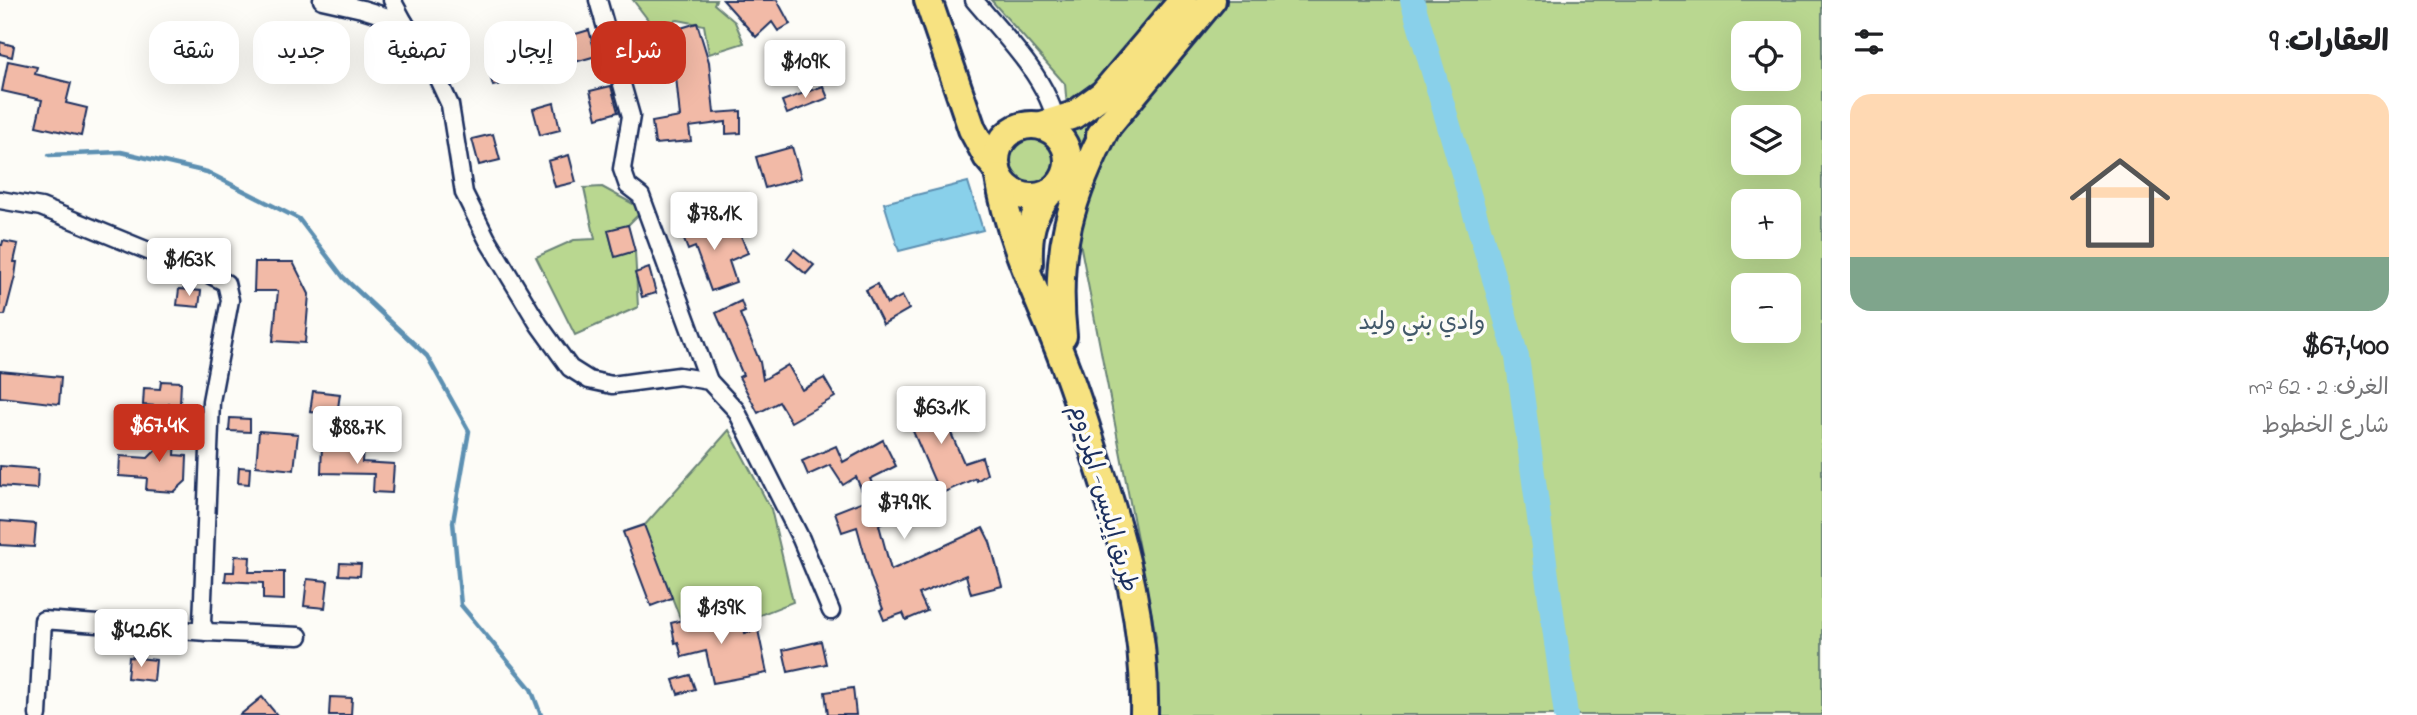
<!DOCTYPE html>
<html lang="ar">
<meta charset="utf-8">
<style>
:root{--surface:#fff;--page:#f2f2f2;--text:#202124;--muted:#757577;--accent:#c8321e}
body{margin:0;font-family:"Indie Flower","Playpen Sans Arabic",sans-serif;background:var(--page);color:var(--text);direction:rtl;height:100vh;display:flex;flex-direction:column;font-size:26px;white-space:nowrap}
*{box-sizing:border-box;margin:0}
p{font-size:23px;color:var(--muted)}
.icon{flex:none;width:38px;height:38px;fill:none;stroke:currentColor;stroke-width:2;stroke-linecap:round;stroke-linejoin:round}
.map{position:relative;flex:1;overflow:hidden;direction:ltr}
.details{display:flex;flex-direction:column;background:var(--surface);width:595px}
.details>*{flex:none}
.guide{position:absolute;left:21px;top:21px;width:665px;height:63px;direction:rtl;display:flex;gap:14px}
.tools{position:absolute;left:1731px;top:21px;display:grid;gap:14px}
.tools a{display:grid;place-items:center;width:70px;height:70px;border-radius:14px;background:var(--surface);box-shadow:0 7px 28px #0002;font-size:35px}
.price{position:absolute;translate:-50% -60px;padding:0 16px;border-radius:7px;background:#fff;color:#222;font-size:23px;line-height:46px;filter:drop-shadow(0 2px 4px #0008)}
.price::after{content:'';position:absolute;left:50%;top:42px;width:21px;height:16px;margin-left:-10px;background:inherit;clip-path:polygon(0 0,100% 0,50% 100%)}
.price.current{background:var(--accent);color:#fff}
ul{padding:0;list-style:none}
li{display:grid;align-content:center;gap:14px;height:371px;padding:0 28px}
li span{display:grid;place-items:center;height:217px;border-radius:21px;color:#555}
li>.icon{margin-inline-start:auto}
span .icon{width:126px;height:126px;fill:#fffc;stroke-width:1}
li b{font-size:30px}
h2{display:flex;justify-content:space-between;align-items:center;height:84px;padding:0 28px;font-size:30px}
.tag{padding:0 24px;border-radius:21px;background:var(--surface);box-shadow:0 7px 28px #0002;font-size:24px;line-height:63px}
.tag.current{background:var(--accent);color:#fff}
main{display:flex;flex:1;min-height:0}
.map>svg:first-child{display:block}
.green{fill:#b9d790;stroke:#6a8377;stroke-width:2;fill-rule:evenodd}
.water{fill:#89d0ea;stroke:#5d90b2;stroke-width:2}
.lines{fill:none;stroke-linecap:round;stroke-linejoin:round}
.stream{stroke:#5d90b2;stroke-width:4.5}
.river{stroke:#89d0ea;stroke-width:24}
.building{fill:#f2baa7;stroke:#1b2f5e;stroke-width:2}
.minor-casing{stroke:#1b2f5e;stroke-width:21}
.trunk-casing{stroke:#1b2f5e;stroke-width:32}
.minor{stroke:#fdfcf7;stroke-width:16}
.trunk{stroke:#f7e281;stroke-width:26}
.labels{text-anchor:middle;stroke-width:7;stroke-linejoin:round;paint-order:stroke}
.park-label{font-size:24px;fill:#42596a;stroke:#fdfcf7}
.street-label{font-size:24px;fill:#1b2f5e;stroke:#fdfcf7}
</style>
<main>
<section class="details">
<h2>العقارات: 9<svg class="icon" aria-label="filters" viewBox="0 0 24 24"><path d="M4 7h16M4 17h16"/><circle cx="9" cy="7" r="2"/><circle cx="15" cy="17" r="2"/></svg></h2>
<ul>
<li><span style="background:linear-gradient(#ffd9b3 75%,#7fa58c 0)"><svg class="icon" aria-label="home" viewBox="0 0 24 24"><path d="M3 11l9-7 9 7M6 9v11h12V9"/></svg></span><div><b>$67,400</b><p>الغرف: 2 · 62 m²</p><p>شارع الخطوط</p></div></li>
</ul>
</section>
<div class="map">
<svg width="1822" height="715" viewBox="0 0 1822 715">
<rect width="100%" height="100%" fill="#fdfcf7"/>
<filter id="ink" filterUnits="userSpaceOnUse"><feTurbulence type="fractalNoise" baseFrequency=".0143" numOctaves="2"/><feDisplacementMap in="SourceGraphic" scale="14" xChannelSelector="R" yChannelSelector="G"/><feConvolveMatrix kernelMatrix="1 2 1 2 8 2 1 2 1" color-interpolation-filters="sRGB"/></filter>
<g filter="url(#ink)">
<!-- green -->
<g class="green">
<polygon points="633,0 716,0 714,4 735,22 744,43 709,54 704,25 678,20 652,25"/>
<path d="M 991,0 L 1822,0 L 1822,715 L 1143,715 L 1156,637 L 1077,227 L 1065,84 ZM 1743,33 L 1788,33 L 1788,79 L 1743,79 ZM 1743,117 L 1788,117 L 1788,163 L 1743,163 ZM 1743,201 L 1788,201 L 1788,247 L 1743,247 ZM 1743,285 L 1788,285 L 1788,331 L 1743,331 Z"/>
<circle cx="1033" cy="159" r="25"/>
<polygon points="602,187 637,206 640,213 628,225 608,231 615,256 635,251 638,307 575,335 536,257 574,240 595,239 584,188"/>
<polygon points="729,430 771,509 793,602 729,627 722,609 682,623 644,526"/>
</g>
<!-- water -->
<polygon class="water" points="968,182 983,230 899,251 884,203"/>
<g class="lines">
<!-- stream -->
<polyline class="stream" points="49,155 121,152 207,172 299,219 343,277 427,356 469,431 453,522 461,605 531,689 541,715"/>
<!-- river -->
<polyline class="river" points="1412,0 1517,357 1566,715"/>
</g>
<!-- building -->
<g class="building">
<polygon points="723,0 777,0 790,24 778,31 772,22 756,37"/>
<polygon points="697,23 709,62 714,113 741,111 741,133 726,134 726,122 689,127 691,141 655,144 652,122 680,117 674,56 662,59 655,36"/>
<polygon points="589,30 596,56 575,62 569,36"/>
<polygon points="627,34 639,62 628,66 619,37"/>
<polygon points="0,42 14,46 12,57 0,54"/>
<polygon points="543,45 550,71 493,86 486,60"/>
<polygon points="8,61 37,67 35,74 71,83 66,103 87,108 81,136 36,126 42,100 2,91"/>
<polygon points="611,86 618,112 597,118 590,91"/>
<polygon points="823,86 828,98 787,114 782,101"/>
<polygon points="554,103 560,130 540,135 533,109"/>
<polygon points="493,134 500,160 479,165 472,139"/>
<polygon points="792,147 801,178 765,188 756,157"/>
<polygon points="569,155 576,182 555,187 548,161"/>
<polygon points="696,217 700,235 708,231 710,237 737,226 748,253 729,261 736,282 711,291 695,247 688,250 677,222"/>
<polygon points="628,225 635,251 615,257 608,230"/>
<polygon points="3,241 18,244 14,262 17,262 15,276 5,315 0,315 0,245 2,245"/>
<polygon points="794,249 814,265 806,274 787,258"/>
<polygon points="255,262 293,262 309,294 305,343 273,341 278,291 254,291"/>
<polygon points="649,268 656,293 642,297 635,273"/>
<polygon points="877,284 887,304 902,296 909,309 883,324 866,290"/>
<polygon points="179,289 201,291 199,307 177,305"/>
<polygon points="741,301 745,312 740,314 760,362 763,380 788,365 802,390 824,378 835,397 791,422 779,402 758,413 739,377 743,375 716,313"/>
<polygon points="0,371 61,377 59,404 0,397"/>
<polygon points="161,381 181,382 180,404 169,404 169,407 143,405 144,388 160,389"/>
<polygon points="313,391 340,394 337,415 310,412"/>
<polygon points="934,394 964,463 982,457 987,474 977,481 976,478 940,494 903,408"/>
<polygon points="230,418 250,419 250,432 229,431"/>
<polygon points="160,424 177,426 175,455 187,456 186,481 174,492 146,490 147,478 119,476 120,456 148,458 158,448"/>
<polygon points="259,431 298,434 294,470 256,466"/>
<polygon points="883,440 896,466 870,479 889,520 879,525 891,570 983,528 990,542 1002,586 971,594 966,575 919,594 927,611 906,620 903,613 884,620 880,610 883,609 871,578 857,527 842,532 835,512 866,500 856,477 843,485 830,465 808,475 802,461 836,446 843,462"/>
<polygon points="322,445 363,446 362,462 394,464 392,493 373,492 374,474 321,473"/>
<polygon points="0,466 38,469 37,489 0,486"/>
<polygon points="239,467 250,468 249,484 238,483"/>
<polygon points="0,521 36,524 34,547 0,545"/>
<polygon points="644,525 672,598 651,606 623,532"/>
<polygon points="235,556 250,557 249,572 284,572 284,600 263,599 263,583 225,581 226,572 234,572"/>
<polygon points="340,563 361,564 360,576 339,575"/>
<polygon points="307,579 328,581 325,608 304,606"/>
<polygon points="721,610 725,627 743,623 745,633 758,630 767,673 713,683 706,651 682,657 678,642 675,643 671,623"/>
<polygon points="821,641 826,664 788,672 783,650"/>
<polygon points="129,657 156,660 154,681 127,678"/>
<polygon points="690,675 695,689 678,694 673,680"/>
<polygon points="853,688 856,715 828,715 825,692"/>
<polygon points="262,697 277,715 240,715"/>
<polygon points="330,697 352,698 351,715 329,715"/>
</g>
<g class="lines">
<defs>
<g id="minor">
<polyline points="322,0 362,9 404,22 430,62 450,105 464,193 487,239 539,325 570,368 589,380 612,385 679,376 709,381 736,410 801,539 831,611"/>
<polyline points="392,0 404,22"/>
<polyline points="598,0 631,116 622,169 628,186 641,196 709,381"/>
<path d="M 974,0 C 1005,37 1055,85 1058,135"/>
<polyline points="0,200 41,207 158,255 199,269 226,283 230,300 211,401 202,623 207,632 299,636"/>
<polyline points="38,715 43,620 207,632"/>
</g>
<g id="trunk">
<polyline points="928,0 972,129 987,157 997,169"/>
<circle cx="1032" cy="161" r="36"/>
<polyline points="1042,125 1074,115 1103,94 1183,0"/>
<polyline points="1100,135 1212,0"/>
<path d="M 999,177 C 1009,242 1041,301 1064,363 C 1077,396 1087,430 1098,464 C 1125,546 1146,628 1144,715"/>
<path d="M 1029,263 C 1028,235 1031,215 1049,193"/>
<path d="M 1063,336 C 1054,252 1070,196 1109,123"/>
</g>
</defs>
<!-- minor casing -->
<use href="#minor" class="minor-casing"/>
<!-- trunk casing -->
<use href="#trunk" class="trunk-casing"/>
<!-- minor -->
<use href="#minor" class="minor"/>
<!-- trunk -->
<use href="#trunk" class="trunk"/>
</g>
</g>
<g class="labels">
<!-- park labels -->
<g class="park-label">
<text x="1422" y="329">وادي بني وليد</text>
</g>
<!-- street labels -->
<g class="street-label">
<text transform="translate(1105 498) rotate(74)" y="8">طريق إيليس- المردوم</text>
</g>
</g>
</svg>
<div class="tools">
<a><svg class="icon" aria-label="locate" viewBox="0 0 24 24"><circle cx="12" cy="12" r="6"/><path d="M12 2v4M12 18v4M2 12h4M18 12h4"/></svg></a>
<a><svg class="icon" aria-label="layers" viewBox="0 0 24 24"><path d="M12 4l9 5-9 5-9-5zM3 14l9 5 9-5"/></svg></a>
<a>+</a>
<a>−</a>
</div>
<b class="price" style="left:805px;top:100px">$109K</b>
<b class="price" style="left:714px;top:252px">$78.1K</b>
<b class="price" style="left:189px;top:298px">$163K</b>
<b class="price" style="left:941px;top:446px">$63.1K</b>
<b class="price current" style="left:159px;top:464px">$67.4K</b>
<b class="price" style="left:357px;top:466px">$88.7K</b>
<b class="price" style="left:904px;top:541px">$79.9K</b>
<b class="price" style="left:721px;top:646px">$139K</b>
<b class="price" style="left:141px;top:669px">$42.6K</b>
<div class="guide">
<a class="tag current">شراء</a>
<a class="tag">إيجار</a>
<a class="tag">تصفية</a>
<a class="tag">جديد</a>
<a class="tag">شقة</a>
</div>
</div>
</main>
